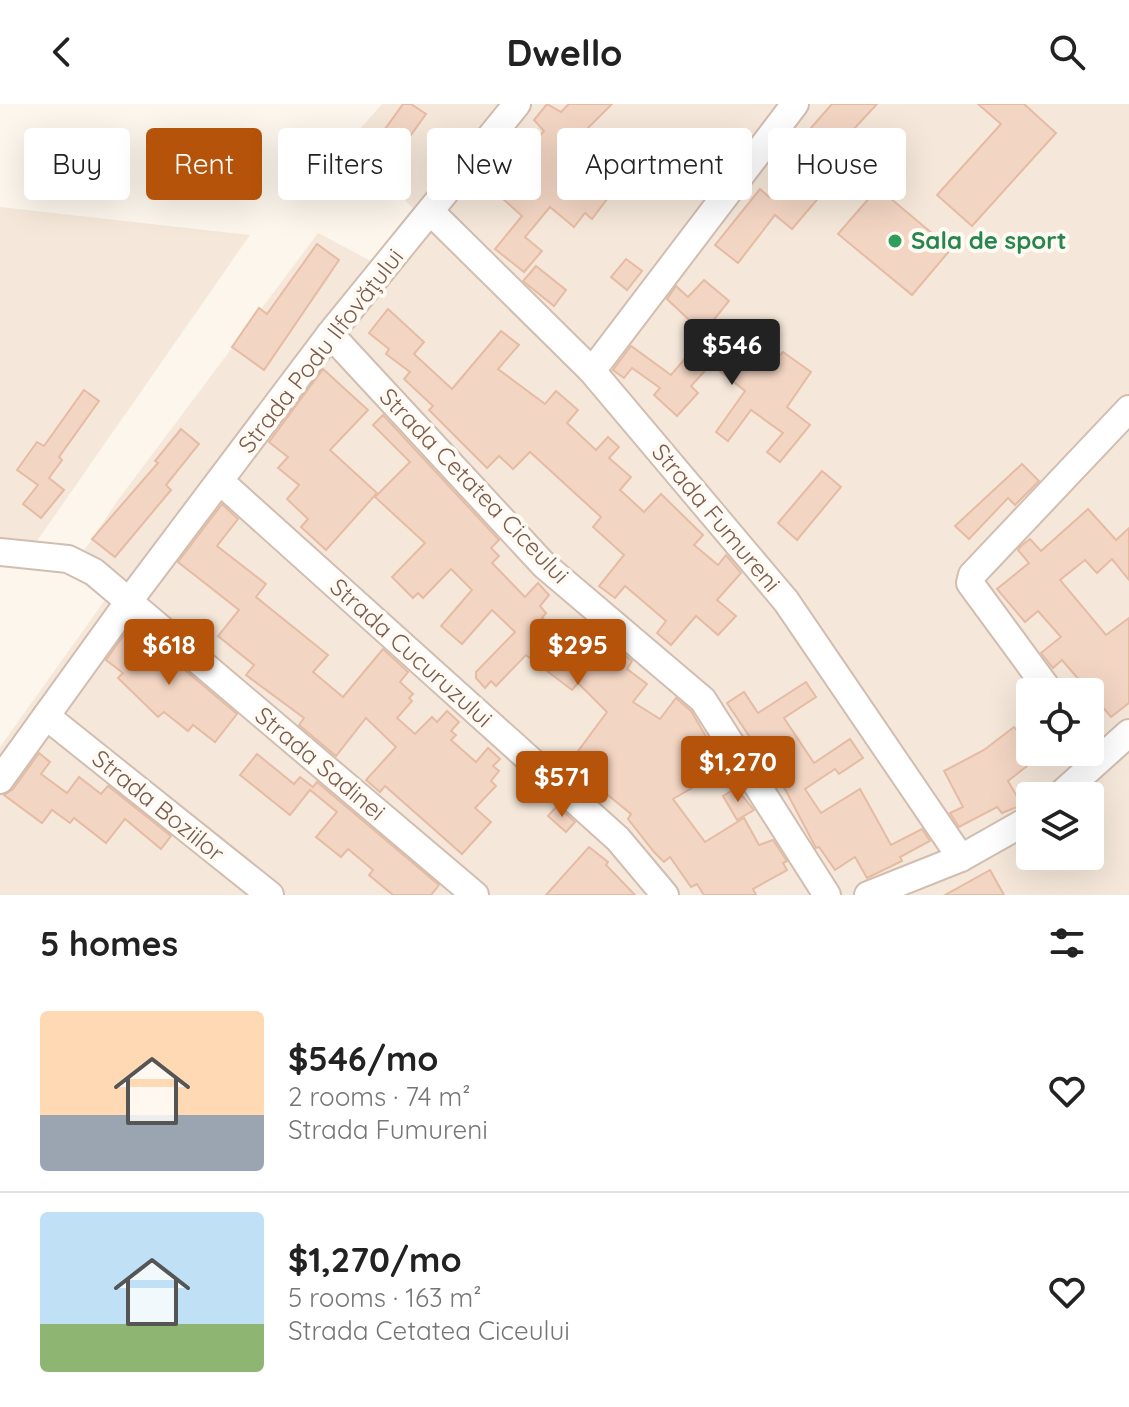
<!DOCTYPE html>
<meta charset="utf-8">
<style>
:root{--surface:#fff;--page:#f2f2f2;--text:#222;--muted:#767676;--line:#e0e0e0;--accent:#b45309}
body{margin:0;font-family:Quicksand,sans-serif;background:var(--page);color:var(--text);height:100vh;display:flex;flex-direction:column;font-size:30px;white-space:nowrap}
*{box-sizing:border-box;margin:0}
p{font-size:26px;color:var(--muted)}
.icon{flex:none;width:44px;height:44px;fill:none;stroke:currentColor;stroke-width:2;stroke-linecap:round;stroke-linejoin:round}
.map{position:relative;height:791px;overflow:hidden}
.sheet{display:flex;flex-direction:column;background:var(--surface);flex:1}
.sheet>*{flex:none}
.guide{position:absolute;left:24px;top:24px;width:1082px;height:72px;display:flex;gap:16px}
.fabs{position:absolute;left:1016px;top:574px;display:grid;gap:16px}
.fabs a{display:grid;place-items:center;width:88px;height:88px;border-radius:8px;background:var(--surface);box-shadow:0 8px 32px #0002;font-size:40px}
.price{position:absolute;translate:-50% -68px;padding:0 18px;border-radius:8px;background:var(--accent);color:#fff;font-size:26px;line-height:52px;filter:drop-shadow(0 2px 4px #0008)}
.price::after{content:'';position:absolute;left:50%;top:48px;width:24px;height:18px;margin-left:-12px;background:inherit;clip-path:polygon(0 0,100% 0,50% 100%)}
.price.on{background:#222;color:#fff}
ul{padding:0;list-style:none}
li{display:flex;align-items:center;gap:24px;height:200px;padding:0 40px}
li+li{border-top:2px solid var(--line)}
li span{display:grid;place-items:center;flex:none;width:224px;height:160px;border-radius:8px;color:#555}
li>.icon{margin-inline-start:auto}
span .icon{width:96px;height:96px;fill:#fffc;stroke-width:1}
li b{font-size:34px}
h2{display:flex;justify-content:space-between;align-items:center;height:96px;padding:0 40px;font-size:34px}
.tag{padding:0 28px;border-radius:8px;background:var(--surface);box-shadow:0 8px 32px #0002;font-size:28px;line-height:72px}
.tag.on{background:var(--accent);color:#fff}
header{display:flex;justify-content:space-between;align-items:center;height:104px;padding:0 40px;background:var(--surface);font-size:36px;font-weight:800}
.map>svg:first-child{display:block}
.residential{fill:#f5e8da;fill-rule:evenodd}
.building{fill:#f3d5c3;stroke:#e6bba3;stroke-width:2}
.lines{fill:none;stroke-linecap:round;stroke-linejoin:round}
.minor-casing{stroke:#d1beb0;stroke-width:30}
.minor{stroke:#fff;stroke-width:26}
.leisure-dot{fill:#2e9e5b;stroke:#fffaf3;stroke-width:3}
.labels{text-anchor:middle;stroke-width:8;stroke-linejoin:round;paint-order:stroke}
.leisure-label{font-size:24px;font-weight:bold;fill:#27864d;stroke:#fffaf3;text-anchor:start}
.street-label{font-size:24px;fill:#7a5c4d;stroke:#fffaf3}
</style>
<header><svg class="icon" aria-label="back" viewBox="0 0 24 24"><path d="M15 5l-7 7 7 7"/></svg>Dwello<svg class="icon" aria-label="search" viewBox="0 0 24 24"><circle cx="10" cy="10" r="6"/><path d="M15 15l6 6"/></svg></header>
<div class="map">
<svg width="1129" height="791" viewBox="0 0 1129 791">
<rect width="100%" height="100%" fill="#fdf6ec"/>
<!-- residential -->
<g class="residential">
<path d="M 382,0 L 1129,0 L 1129,791 L 0,791 L 0,643 L 105,496 L 69,469 L 118,396 L 318,129 L 371,157 L 413,104 L 346,41 ZM 1030,588 L 1090,588 L 1090,648 L 1030,648 ZM 1030,692 L 1090,692 L 1090,752 L 1030,752 Z"/>
<polygon points="0,103 250,131 21,460 0,459"/>
</g>
<!-- building -->
<g class="building">
<polygon points="403,0 411,0 426,10 400,46 380,32"/>
<polygon points="547,0 561,8 569,0 612,0 565,47 590,70 592,66 600,72 630,33 658,54 632,87 620,78 592,115 585,109 574,123 550,103 525,133 542,147 524,168 495,145 522,112 493,86 544,27 534,16"/>
<polygon points="832,0 877,0 852,27 863,36 839,64 803,33"/>
<polygon points="978,0 1024,0 1056,29 972,122 937,91 1001,20"/>
<polygon points="793,66 821,91 792,125 775,111 738,159 715,141 760,85 769,93"/>
<polygon points="878,84 951,145 912,191 838,130"/>
<polygon points="317,140 339,156 264,266 232,243 259,204 267,210"/>
<polygon points="626,155 642,167 627,186 611,173"/>
<polygon points="536,162 566,186 554,202 523,177"/>
<polygon points="704,176 729,197 703,229 667,195 676,182 688,193"/>
<polygon points="388,205 424,238 414,250 452,285 501,227 519,241 498,265 545,300 556,287 578,306 567,319 596,346 608,333 619,343 609,354 631,373 620,386 644,408 661,390 703,431 694,441 718,461 726,451 741,469 717,496 736,512 718,531 696,512 671,541 657,529 666,517 625,482 615,494 599,482 624,451 593,423 601,413 530,348 513,365 499,352 487,364 429,306 433,302 404,275 410,268 386,250 389,245 369,229"/>
<polygon points="706,230 737,256 740,252 745,258 759,244 775,256 783,248 811,268 787,303 810,321 780,358 767,348 783,329 751,306 728,337 716,328 745,287 711,260 691,282 698,289 677,312 654,291 660,284 632,264 624,274 613,266 631,242 671,271"/>
<polygon points="323,265 368,306 330,346 377,389 326,446 301,423 308,415 287,395 299,381 278,364 288,353 269,338"/>
<polygon points="84,286 99,297 59,353 62,356 49,374 64,386 41,414 23,400 38,381 17,366 37,338 44,342"/>
<polygon points="383,311 499,436 491,444 499,452 492,459 525,493 538,479 549,491 540,502 546,509 542,514 572,537 585,521 632,557 627,565 647,580 633,598 660,615 676,594 691,607 725,665 673,695 705,738 744,714 759,741 773,736 787,757 783,759 787,766 753,785 756,791 704,791 697,780 691,783 670,753 664,758 654,748 628,715 631,710 587,674 585,677 567,662 607,608 578,579 572,586 526,551 496,582 491,577 485,584 476,574 476,568 515,528 492,506 462,540 441,522 472,486 451,465 423,494 418,489 413,494 392,473 425,439 375,393 410,358 373,321"/>
<polygon points="181,325 199,340 166,381 171,386 115,453 92,435 158,359 155,357"/>
<polygon points="1022,360 1039,377 1015,401 1008,394 969,435 955,422"/>
<polygon points="822,367 841,383 797,436 778,419"/>
<polygon points="222,400 238,415 217,442 266,480 256,493 328,551 313,568 343,593 383,545 408,568 400,578 413,590 409,594 412,597 397,614 415,630 432,613 437,618 447,607 459,618 451,627 456,631 451,636 476,658 488,644 500,655 493,662 499,667 491,677 496,682 475,704 491,718 462,750 385,682 380,688 366,676 396,643 366,614 336,652 299,621 304,614 246,571 254,561 218,532 239,506 178,458"/>
<polygon points="1088,405 1116,436 1129,424 1129,476 1112,455 1097,469 1085,456 1060,476 1106,531 1129,514 1129,599 1111,613 1062,556 1053,564 1041,549 1061,533 1038,507 1025,518 997,485 1029,459 1018,446 1021,442 1030,435 1041,447"/>
<polygon points="131,521 139,528 136,531 162,554 166,550 237,610 215,638 193,621 188,627 164,608 158,613 118,574 123,569 106,556"/>
<polygon points="806,578 816,593 784,614 814,659 850,635 863,654 839,670 835,665 805,685 821,709 860,685 891,741 922,725 930,737 900,753 902,757 867,774 855,753 835,766 819,743 816,744 786,687 727,599 744,588 758,609"/>
<polygon points="1014,623 1030,642 1030,648 1045,648 1008,677 1022,701 1002,709 997,703 959,723 950,709 963,703 944,667 984,646"/>
<polygon points="39,649 50,658 41,670 67,689 79,673 101,690 108,682 171,732 161,745 125,715 106,739 74,714 70,719 52,706 42,719 4,691 13,685"/>
<polygon points="257,650 294,680 300,673 313,683 317,678 439,781 431,791 393,791 369,771 373,766 348,745 341,753 316,733 337,708 310,686 290,711 240,671"/>
<polygon points="736,684 754,706 737,716 723,692"/>
<polygon points="557,702 575,718 566,728 548,712"/>
<polygon points="589,743 608,758 606,761 635,791 546,791"/>
<polygon points="990,766 1004,791 945,791"/>
</g>
<g class="lines">
<defs>
<g id="minor">
<polyline points="431,108 592,267 786,497 961,754"/>
<polyline points="330,230 544,461 703,596 827,791"/>
<polyline points="592,267 795,0"/>
<polyline points="221,378 618,735 665,791"/>
<polyline points="0,448 68,455 94,468 475,791"/>
<polyline points="1050,588 970,479 972,471 1129,305"/>
<polyline points="46,612 270,791"/>
<polyline points="0,676 129,497 330,230 517,0"/>
<polyline points="1059,692 1129,629"/>
<polyline points="868,791 961,754 1030,715"/>
</g>
</defs>
<!-- minor casing -->
<use href="#minor" class="minor-casing"/>
<!-- minor -->
<use href="#minor" class="minor"/>
</g>
<!-- markers -->
<circle class="leisure-dot" cx="895" cy="137" r="8"/>
<g class="labels">
<!-- leisure labels -->
<g class="leisure-label">
<text x="911" y="145">Sala de sport</text>
</g>
<!-- street labels -->
<g class="street-label">
<text transform="translate(321 247) rotate(-52)" y="8">Strada Podu Ilfovățului</text>
<text transform="translate(474 382) rotate(46)" y="8">Strada Cetatea Ciceului</text>
<text transform="translate(716 414) rotate(50)" y="8">Strada Fumureni</text>
<text transform="translate(411 549) rotate(42)" y="8">Strada Cucuruzului</text>
<text transform="translate(320 660) rotate(40)" y="8">Strada Sadinei</text>
<text transform="translate(158 702) rotate(39)" y="8">Strada Boziilor</text>
</g>
</g>
</svg>
<div class="fabs">
<a><svg class="icon" aria-label="locate" viewBox="0 0 24 24"><circle cx="12" cy="12" r="6"/><path d="M12 2v4M12 18v4M2 12h4M18 12h4"/></svg></a>
<a><svg class="icon" aria-label="layers" viewBox="0 0 24 24"><path d="M12 4l9 5-9 5-9-5zM3 14l9 5 9-5"/></svg></a>
</div>
<b class="price on" style="left:732px;top:283px">$546</b>
<b class="price" style="left:169px;top:583px">$618</b>
<b class="price" style="left:578px;top:583px">$295</b>
<b class="price" style="left:738px;top:700px">$1,270</b>
<b class="price" style="left:562px;top:715px">$571</b>
<div class="guide">
<a class="tag">Buy</a>
<a class="tag on">Rent</a>
<a class="tag">Filters</a>
<a class="tag">New</a>
<a class="tag">Apartment</a>
<a class="tag">House</a>
</div>
</div>
<section class="sheet">
<h2>5 homes<svg class="icon" aria-label="filters" viewBox="0 0 24 24"><path d="M4 7h16M4 17h16"/><circle cx="9" cy="7" r="2"/><circle cx="15" cy="17" r="2"/></svg></h2>
<ul>
<li><span style="background:linear-gradient(#ffd9b3 65%,#9aa5b1 0)"><svg class="icon" aria-label="home" viewBox="0 0 24 24"><path d="M3 11l9-7 9 7M6 9v11h12V9"/></svg></span><div><b>$546/mo</b><p>2 rooms · 74 m²</p><p>Strada Fumureni</p></div><svg class="icon" aria-label="heart" viewBox="0 0 24 24"><path d="M12 20l-8-8c-3-5 5-10 8-4 3-6 11-1 8 4z"/></svg></li>
<li><span style="background:linear-gradient(#bfe0f5 70%,#8fb573 0)"><svg class="icon" aria-label="home" viewBox="0 0 24 24"><path d="M3 11l9-7 9 7M6 9v11h12V9"/></svg></span><div><b>$1,270/mo</b><p>5 rooms · 163 m²</p><p>Strada Cetatea Ciceului</p></div><svg class="icon" aria-label="heart" viewBox="0 0 24 24"><path d="M12 20l-8-8c-3-5 5-10 8-4 3-6 11-1 8 4z"/></svg></li>
</ul>
</section>
